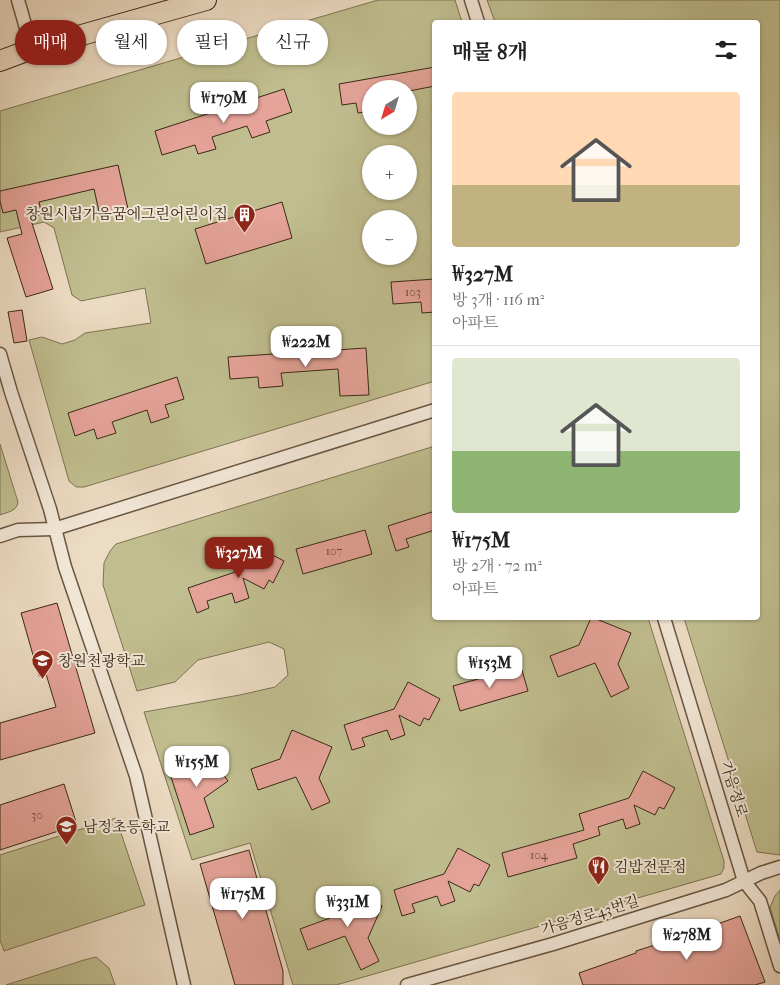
<!DOCTYPE html>
<html lang="ko">
<meta charset="utf-8">
<style>
:root{--surface:#fff;--page:#f6f6f6;--text:#202124;--muted:#757577;--line:#e0e0e0;--accent:#8f2418}
body{margin:0;font-family:"IM FELL French Canon","Noto Serif KR",serif;background:var(--page);color:var(--text);height:100vh;display:flex;flex-direction:column;font-size:19px;white-space:nowrap}
*{box-sizing:border-box;margin:0}
p{font-size:16px;color:var(--muted)}
.icon{flex:none;width:28px;height:28px;fill:none;stroke:currentColor;stroke-width:2;stroke-linecap:round;stroke-linejoin:round}
.map{position:relative;flex:1;overflow:hidden}
.panel{position:absolute;left:432px;top:20px;width:328px;height:600px;display:flex;flex-direction:column;background:var(--surface);border-radius:5px;box-shadow:0 1px 4px #0004}
.panel>*{flex:none}
.top-card{position:absolute;left:15px;top:20px;width:342px;height:45px;display:flex;gap:10px}
.needle{width:32px;rotate:218deg}
.tools{position:absolute;left:362px;top:80px;display:grid;gap:10px}
.tools a{display:grid;place-items:center;width:55px;height:55px;border-radius:50%;background:var(--surface);box-shadow:0 1px 4px #0004;font-size:25px}
.price{position:absolute;translate:-50% -42px;padding:0 11px;border-radius:10px;background:#fff;color:#222;font-size:16px;line-height:32px;filter:drop-shadow(0 1px 2px #0008)}
.price::after{content:'';position:absolute;left:50%;top:30px;width:15px;height:11px;margin-left:-8px;background:inherit;clip-path:polygon(0 0,100% 0,50% 100%)}
.price.current{background:var(--accent);color:#fff}
ul{padding:0;list-style:none}
li{display:grid;align-content:center;gap:10px;height:265px;padding:0 20px}
li+li{border-top:1px solid var(--line)}
li span{display:grid;place-items:center;height:155px;border-radius:5px;color:#555}
li>.icon{margin-inline-start:auto}
span .icon{width:90px;height:90px;fill:#fffc;stroke-width:1}
li b{font-size:21px}
h2{display:flex;justify-content:space-between;align-items:center;height:60px;padding:0 20px;font-size:21px}
.tag{padding:0 18px;border-radius:22px;background:var(--surface);box-shadow:0 1px 4px #0004;font-size:18px;line-height:45px}
.tag.current{background:var(--accent);color:#fff}
.map>svg:first-child{display:block}
.green{fill:#c0be8f;stroke:#7d7452;fill-rule:evenodd}
.building{fill:#e5a399;stroke:#3a2915}
.lines{fill:none;stroke-linecap:round;stroke-linejoin:round}
.minor-casing{stroke:#675641;stroke-width:15}
.primary-casing{stroke:#3a2915;stroke-width:22}
.minor{stroke:#f3e8d9;stroke-width:12}
.primary{stroke:#eddcc4;stroke-width:20}
.labels{text-anchor:middle;stroke-width:4;stroke-linejoin:round;paint-order:stroke}
.number-label{font-size:12px;fill:#654836}
.poi-label{font-size:15px;fill:#3a2915;stroke:#f3e8d9;text-anchor:start}
.street-label{font-size:15px;fill:#3a2915;stroke:#f3e8d9}
</style>
<div class="map">
<svg width="780" height="985" viewBox="0 0 780 985">
<rect width="100%" height="100%" fill="#eddcc4"/>
<filter id="stains"><feTurbulence type="fractalNoise" baseFrequency=".004" numOctaves="4"/><feColorMatrix values="0 0 0 0 .2 0 0 0 0 .09 0 0 0 0 .02 0 0 0 .5 -.17"/></filter>
<radialGradient id="worn" r=".72"><stop offset=".6" stop-color="#630" stop-opacity="0"/><stop offset="1" stop-color="#630" stop-opacity=".3"/></radialGradient>
<!-- green -->
<g class="green">
<path d="M 378,0 L 455,0 L 462,22 L 435,22 L 435,381 L 84,487 L 76,487 L 69,481 L 29,340 L 42,337 L 62,344 L 75,340 L 85,333 L 151,323 L 145,288 L 81,301 L 72,295 L 54,228 L 44,222 L 0,232 L 0,111 ZM 371,89 L 409,89 L 409,126 L 371,126 ZM 371,154 L 409,154 L 409,191 L 371,191 ZM 371,219 L 409,219 L 409,256 L 371,256 Z"/>
<polygon points="487,0 780,0 780,855 757,852 684,618 758,618 758,22 495,22"/>
<path d="M 0,444 L 18,502 C 17,511 8,512 0,515 Z"/>
<polygon points="435,446 435,618 648,618 724,861 724,868 721,874 336,985 293,985 250,843 192,860 144,712 240,695 275,687 288,675 284,649 269,642 198,660 175,682 137,691 103,585 104,563 110,551 116,544"/>
<polygon points="116,818 145,905 4,951 0,940 0,855"/>
<polygon points="780,890 780,940 770,907 775,896"/>
<polygon points="96,957 109,968 115,985 6,985 84,960"/>
</g>
<!-- building -->
<g class="building">
<polygon points="435,67 435,86 409,91 409,89 371,89 371,111 358,113 356,103 342,105 339,84"/>
<polygon points="284,89 292,112 266,121 270,132 252,138 247,126 212,137 216,149 198,154 195,145 162,155 155,131"/>
<polygon points="118,165 128,209 100,216 94,189 39,202 42,215 30,217 53,289 26,297 7,238 22,234 16,210 3,213 0,201 0,191"/>
<polygon points="282,202 292,238 206,264 195,229"/>
<polygon points="435,279 435,312 422,313 421,302 393,304 391,282"/>
<polygon points="22,310 27,341 14,343 8,312"/>
<polygon points="366,348 369,395 340,396 338,369 281,373 283,386 259,388 258,377 230,379 228,357"/>
<polygon points="177,377 184,399 165,405 169,417 151,423 147,410 112,422 116,433 97,439 94,429 75,436 68,413"/>
<polygon points="435,511 435,530 406,539 409,547 396,551 388,526"/>
<polygon points="365,530 372,554 303,574 296,549"/>
<polygon points="252,544 284,561 273,583 269,580 264,589 243,578 249,598 235,603 232,593 207,601 209,608 197,613 188,588 238,571"/>
<polygon points="57,603 95,733 0,760 0,723 56,707 46,674 39,676 21,613"/>
<polygon points="591,618 594,618 631,633 618,664 629,688 611,697 595,663 558,677 550,656 579,645"/>
<polygon points="521,667 528,691 460,711 453,686"/>
<polygon points="408,682 440,699 429,720 424,718 420,726 399,715 405,735 391,740 387,730 362,738 365,746 352,750 344,725 394,709"/>
<polygon points="292,730 332,747 319,778 330,802 312,810 296,777 258,790 251,769 280,759"/>
<polygon points="203,746 228,781 204,798 214,827 190,835 169,771"/>
<polygon points="643,771 675,788 664,809 659,807 655,815 634,805 640,824 626,829 623,819 598,827 600,835 573,844 577,858 508,877 502,853 584,830 579,814 629,798"/>
<polygon points="64,784 77,825 0,850 0,805"/>
<polygon points="458,848 490,865 479,886 474,884 470,892 448,881 455,901 441,906 437,896 412,904 415,912 402,916 394,890 444,874"/>
<polygon points="249,850 283,971 283,985 235,985 200,864"/>
<polygon points="342,890 382,906 368,938 379,961 361,970 345,936 308,950 300,929 330,918"/>
<polygon points="740,916 765,982 755,985 583,985 579,973 636,953 636,951 689,934"/>
</g>
<g class="lines">
<defs>
<g id="minor">
<polyline points="18,0 32,49"/>
<polyline points="471,0 478,22"/>
<polyline points="0,354 11,392 50,509 65,567 136,776 184,985"/>
<polyline points="0,536 18,530 54,529 435,410"/>
<polyline points="664,618 744,881 760,901 780,966"/>
<polyline points="407,985 553,944 726,890 761,873 780,867"/>
</g>
<polyline id="primary" points="0,61 32,49 206,0"/>
</defs>
<!-- minor casing -->
<use href="#minor" class="minor-casing"/>
<!-- primary casing -->
<use href="#primary" class="primary-casing"/>
<!-- minor -->
<use href="#minor" class="minor"/>
<!-- primary -->
<use href="#primary" class="primary"/>
</g>
<!-- icons -->
<defs>
<symbol id="building-pin" viewBox="-11 -11 22 30"><path d="M0 17L-7.5 6A9.5 9.5 0 1 1 7.5 6Z" fill="#8f2418" stroke="#f3e8d9"/><path d="M-4-6H4V6H1V3H-1V6H-4ZM-2.5-4.3h1.7v1.8h-1.7ZM.8-4.3h1.7v1.8H.8ZM-2.5-1h1.7V.8h-1.7ZM.8-1h1.7V.8H.8Z" fill="#fff"/></symbol>
<symbol id="school-pin" viewBox="-11 -11 22 30"><path d="M0 17L-7.5 6A9.5 9.5 0 1 1 7.5 6Z" fill="#8f2418" stroke="#f3e8d9"/><path d="M0-5L7-2L0 1L-7-2ZM-4 1L0 2.5L4 1V4Q0 6-4 4Z" fill="#fff"/></symbol>
<symbol id="restaurant-pin" viewBox="-11 -11 22 30"><path d="M0 17L-7.5 6A9.5 9.5 0 1 1 7.5 6Z" fill="#8f2418" stroke="#f3e8d9"/><path d="M-5-6h1v4h1v-4h1v4h1v-4h1v5L-1.5 .5V6h-2V.5L-5-1ZM5-6V6H3V1.5H1.5Q1.5-4 5-6Z" fill="#fff"/></symbol>
</defs>
<g fill-rule="evenodd">
<use href="#building-pin" x="232" y="202" width="25" height="34"/>
<use href="#school-pin" x="30" y="648" width="25" height="34"/>
<use href="#school-pin" x="54" y="814" width="25" height="34"/>
<use href="#restaurant-pin" x="586" y="854" width="25" height="34"/>
</g>
<g class="labels">
<!-- number labels -->
<g class="number-label">
<text x="413" y="296">103</text>
<text x="334" y="555">107</text>
<text x="37" y="819">30</text>
<text x="539" y="859">104</text>
</g>
<!-- poi labels -->
<g class="poi-label">
<text x="228" y="219" text-anchor="end">창원시립가음꿈에그린어린이집</text>
<text x="58" y="666">창원천광학교</text>
<text x="83" y="832">남정초등학교</text>
<text x="614" y="872">김밥전문점</text>
</g>
<!-- street labels -->
<g class="street-label">
<text transform="translate(734 789) rotate(73)" y="5">가음정로</text>
<text transform="translate(590 915) rotate(-17)" y="5">가음정로43번길</text>
</g>
</g>
<rect width="100%" height="100%" filter="url(#stains)"/>
<rect width="100%" height="100%" fill="url(#worn)"/>
</svg>
<div class="tools">
<a><svg class="needle" viewBox="-14 -14 28 28"><path d="M0-13l5 13h-10z" fill="#e53935"/><path d="M0 13l5-13h-10z" fill="#757577"/></svg></a>
<a>+</a>
<a>−</a>
</div>
<b class="price" style="left:224px;top:124px">₩179M</b>
<b class="price" style="left:306px;top:368px">₩222M</b>
<b class="price current" style="left:239px;top:579px">₩327M</b>
<b class="price" style="left:490px;top:689px">₩153M</b>
<b class="price" style="left:197px;top:788px">₩155M</b>
<b class="price" style="left:243px;top:920px">₩175M</b>
<b class="price" style="left:348px;top:928px">₩331M</b>
<b class="price" style="left:687px;top:961px">₩278M</b>
<div class="top-card">
<a class="tag current">매매</a>
<a class="tag">월세</a>
<a class="tag">필터</a>
<a class="tag">신규</a>
</div>
<section class="panel">
<h2>매물 8개<svg class="icon" aria-label="filters" viewBox="0 0 24 24"><path d="M4 7h16M4 17h16"/><circle cx="9" cy="7" r="2"/><circle cx="15" cy="17" r="2"/></svg></h2>
<ul>
<li><span style="background:linear-gradient(#ffd9b3 60%,#c2b280 0)"><svg class="icon" aria-label="home" viewBox="0 0 24 24"><path d="M3 11l9-7 9 7M6 9v11h12V9"/></svg></span><div><b>₩327M</b><p>방 3개 · 116 m²</p><p>아파트</p></div></li>
<li><span style="background:linear-gradient(#dfe7d0 60%,#8fb573 0)"><svg class="icon" aria-label="home" viewBox="0 0 24 24"><path d="M3 11l9-7 9 7M6 9v11h12V9"/></svg></span><div><b>₩175M</b><p>방 2개 · 72 m²</p><p>아파트</p></div></li>
</ul>
</section>
</div>
